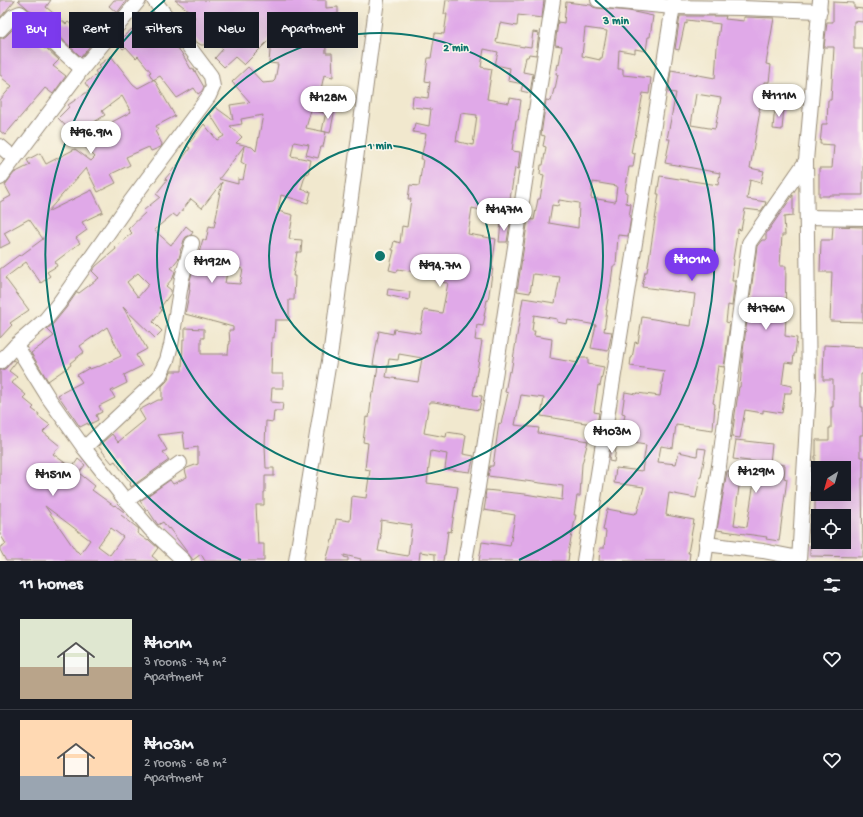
<!DOCTYPE html>
<meta charset="utf-8">
<style>
:root{--surface:#171b24;--page:#20242c;--text:#f1f3f6;--muted:#9ea1a6;--line:#363941;--accent:#7c3aed}
body{margin:0;font-family:"Gochi Hand",sans-serif;background:var(--page);color:var(--text);height:100vh;display:flex;flex-direction:column;font-size:15px;white-space:nowrap}
*{box-sizing:border-box;margin:0}
p{font-size:13px;color:var(--muted)}
.icon{flex:none;width:22px;height:22px;fill:none;stroke:currentColor;stroke-width:2;stroke-linecap:round;stroke-linejoin:round}
.map{position:relative;height:561px;overflow:hidden}
.sheet{display:flex;flex-direction:column;background:var(--surface);flex:1}
.sheet>*{flex:none}
.guide{position:absolute;left:12px;top:12px;width:400px;height:36px;display:flex;gap:8px}
.needle{width:26px;rotate:217deg}
.tools{position:absolute;left:811px;top:461px;display:grid;gap:8px}
.tools a{display:grid;place-items:center;width:40px;height:40px;border-radius:0px;background:var(--surface);box-shadow:0 4px 16px #0002;font-size:20px}
.price{position:absolute;translate:-50% -34px;padding:0 9px;border-radius:14px;background:#fff;color:#222;font-size:13px;line-height:26px;filter:drop-shadow(0 1px 2px #0008)}
.price::after{content:'';position:absolute;left:50%;top:24px;width:12px;height:9px;margin-left:-6px;background:inherit;clip-path:polygon(0 0,100% 0,50% 100%)}
.price.current{background:var(--accent);color:#fff}
ul{padding:0;list-style:none}
li{display:flex;align-items:center;gap:12px;height:100px;padding:0 20px}
li+li{border-top:1px solid var(--line)}
li span{display:grid;place-items:center;flex:none;width:112px;height:80px;border-radius:0px;color:#555}
li>.icon{margin-inline-start:auto}
span .icon{width:48px;height:48px;fill:#fffc;stroke-width:1}
li b{font-size:17px}
h2{display:flex;justify-content:space-between;align-items:center;height:48px;padding:0 20px;font-size:17px}
.chip{padding:0 14px;border-radius:0px;background:var(--surface);box-shadow:0 4px 16px #0002;font-size:14px;line-height:36px}
.chip.current{background:var(--accent);color:#fff}
.map>svg:first-child{display:block}
.building{fill:#e0a9e8;fill-rule:evenodd}
.lines{fill:none;stroke-linecap:round;stroke-linejoin:round}
.minor-casing{stroke:#968976;stroke-width:16}
.minor{stroke:#fff;stroke-width:14}
.ring{fill:none;stroke:#0f766e;stroke-width:2}
.centre{fill:#0f766e;stroke:#fbf7ec;stroke-width:2}
.ring-label{font-size:12px;text-anchor:middle;font-weight:bold;fill:#0f766e;stroke:#fbf7ec;stroke-width:3;stroke-linejoin:round;paint-order:stroke}
</style>
<div class="map">
<svg width="863" height="561" viewBox="0 0 863 561">
<rect width="100%" height="100%" fill="#fbf7ec"/>
<filter id="ink" filterUnits="userSpaceOnUse"><feTurbulence type="fractalNoise" baseFrequency=".025" numOctaves="2"/><feDisplacementMap in="SourceGraphic" scale="8" xChannelSelector="R" yChannelSelector="G"/><feConvolveMatrix kernelMatrix="1 2 1 2 8 2 1 2 1" color-interpolation-filters="sRGB"/></filter>
<filter id="wash" filterUnits="userSpaceOnUse"><feTurbulence type="fractalNoise" baseFrequency=".012" numOctaves="4" result="noise"/><feDisplacementMap in="SourceGraphic" scale="16" xChannelSelector="R" yChannelSelector="G"/><feGaussianBlur stdDeviation="0.9" result="paint"/><feColorMatrix in="noise" values="0 0 0 0 0 0 0 0 0 0 0 0 0 0 0 0 0 1.4 0 .05"/><feComposite in="paint" operator="in"/></filter>
<g filter="url(#wash)">
<rect width="100%" height="100%" fill="#f1e8ce"/>
<g id="blocks">
<!-- building -->
<g class="building">
<polygon points="0,0 15,0 0,18"/>
<polygon points="18,0 51,0 46,7 66,24 68,22 93,42 81,57 58,35 59,33 36,14 35,15"/>
<polygon points="114,0 127,0 117,13 109,6"/>
<path d="M 175,0 L 326,0 L 326,8 L 338,7 L 338,14 L 335,14 L 335,20 L 325,21 L 326,53 L 332,53 L 333,77 L 324,75 L 319,99 L 327,101 L 324,113 L 311,110 L 306,128 L 326,132 L 323,147 L 321,147 L 318,158 L 306,155 L 309,145 L 294,142 L 291,156 L 311,160 L 308,174 L 306,173 L 301,189 L 311,192 L 308,203 L 281,195 L 278,211 L 293,215 L 289,239 L 302,240 L 301,252 L 297,252 L 293,276 L 295,276 L 294,300 L 289,300 L 289,320 L 275,320 L 274,338 L 272,337 L 271,374 L 283,374 L 283,388 L 272,388 L 271,402 L 283,403 L 282,411 L 274,411 L 273,422 L 266,421 L 265,446 L 266,468 L 274,468 L 274,476 L 265,476 L 265,492 L 264,492 L 264,505 L 256,505 L 258,544 L 264,544 L 264,561 L 205,561 L 201,554 L 193,560 L 169,528 L 168,529 L 163,522 L 158,525 L 148,510 L 147,511 L 140,501 L 170,480 L 173,484 L 187,477 L 185,470 L 187,468 L 198,464 L 198,447 L 185,449 L 183,432 L 158,435 L 167,450 L 163,452 L 169,460 L 131,487 L 130,484 L 131,483 L 127,478 L 115,461 L 112,463 L 98,446 L 112,434 L 118,442 L 145,420 L 139,410 L 158,400 L 162,400 L 162,386 L 167,381 L 171,371 L 182,371 L 183,339 L 185,339 L 185,328 L 204,329 L 204,338 L 201,338 L 201,354 L 228,354 L 229,344 L 230,344 L 229,330 L 233,330 L 233,327 L 185,314 L 190,290 L 189,290 L 190,280 L 197,255 L 198,256 L 203,239 L 206,241 L 209,226 L 214,227 L 218,208 L 217,207 L 222,182 L 202,208 L 191,199 L 177,217 L 173,214 L 154,230 L 171,245 L 173,242 L 174,242 L 186,226 L 193,232 L 191,235 L 186,237 L 184,240 L 182,247 L 180,250 L 181,251 L 179,258 L 171,268 L 175,271 L 173,278 L 166,286 L 171,290 L 171,293 L 160,308 L 162,310 L 153,322 L 162,331 L 155,338 L 123,307 L 147,349 L 136,355 L 142,366 L 124,375 L 127,383 L 111,391 L 115,398 L 99,406 L 102,412 L 96,415 L 98,420 L 88,425 L 88,423 L 80,427 L 58,395 L 82,382 L 77,375 L 89,368 L 90,369 L 98,366 L 98,367 L 121,356 L 107,327 L 80,346 L 84,352 L 70,363 L 71,365 L 48,381 L 31,353 L 54,336 L 47,329 L 53,324 L 66,308 L 77,292 L 79,293 L 99,278 L 92,271 L 96,266 L 116,249 L 115,247 L 132,233 L 128,229 L 146,212 L 144,210 L 160,197 L 156,194 L 167,180 L 165,179 L 176,166 L 177,166 L 190,148 L 187,146 L 204,124 L 217,140 L 224,136 L 210,114 L 215,107 L 233,120 L 230,105 L 250,102 L 232,82 L 248,67 L 263,83 L 273,82 L 275,80 L 278,64 L 269,63 L 271,38 L 244,65 L 235,57 L 224,67 L 215,58 L 223,49 L 209,38 L 204,45 L 201,45 L 195,41 L 192,36 L 192,35 L 186,29 L 195,17 L 188,12 L 189,11 ZM 263,115 L 256,151 L 252,147 L 236,143 L 242,137 L 230,126 L 242,124 L 241,119 ZM 244,146 L 241,162 L 246,165 L 243,180 L 238,179 L 238,184 L 219,179 ZM 228,267 L 243,269 L 240,284 L 225,283 ZM 138,273 L 149,284 L 138,297 L 127,282 Z"/>
<path d="M 446,0 L 544,0 L 542,18 L 518,15 L 517,26 L 500,23 L 496,42 L 524,47 L 524,46 L 531,47 L 533,32 L 539,33 L 536,55 L 529,54 L 528,57 L 526,57 L 523,72 L 533,74 L 530,93 L 521,91 L 523,84 L 508,81 L 510,68 L 495,65 L 498,52 L 484,49 L 481,67 L 492,69 L 487,99 L 509,103 L 510,98 L 521,100 L 518,120 L 516,120 L 512,151 L 520,152 L 518,169 L 515,168 L 509,205 L 505,204 L 502,215 L 472,208 L 468,234 L 496,239 L 492,267 L 493,267 L 488,301 L 487,300 L 484,316 L 485,316 L 483,326 L 477,325 L 475,340 L 482,341 L 473,395 L 482,396 L 479,410 L 434,402 L 429,402 L 424,433 L 446,437 L 447,432 L 466,435 L 463,454 L 474,456 L 470,472 L 445,469 L 447,454 L 431,451 L 427,483 L 458,487 L 451,532 L 448,531 L 445,555 L 444,555 L 443,561 L 435,561 L 435,554 L 420,552 L 419,561 L 360,561 L 361,559 L 344,555 L 344,557 L 348,558 L 348,561 L 326,561 L 332,540 L 333,540 L 336,519 L 350,521 L 352,496 L 366,498 L 370,470 L 365,469 L 368,443 L 363,442 L 366,417 L 369,418 L 372,392 L 374,393 L 378,366 L 373,365 L 379,331 L 393,334 L 394,329 L 420,333 L 424,310 L 442,313 L 448,283 L 438,282 L 439,276 L 398,269 L 397,272 L 389,270 L 394,250 L 392,250 L 394,241 L 400,243 L 402,226 L 407,227 L 411,199 L 408,199 L 410,185 L 419,186 L 423,159 L 421,159 L 426,134 L 413,132 L 415,123 L 429,126 L 431,109 L 412,107 L 413,96 L 428,98 L 430,82 L 425,81 L 428,58 L 431,58 L 435,33 L 444,34 L 447,14 L 444,14 ZM 461,113 L 477,115 L 473,145 L 459,142 L 459,141 L 456,141 ZM 399,354 L 422,358 L 418,382 L 386,377 L 389,359 L 398,360 ZM 381,520 L 412,525 L 408,556 L 378,551 L 381,535 L 380,534 Z"/>
<path d="M 566,2 L 591,5 L 593,7 L 597,8 L 629,11 L 653,16 L 650,37 L 648,37 L 646,51 L 635,49 L 635,53 L 619,50 L 618,69 L 623,69 L 623,75 L 651,78 L 649,94 L 643,93 L 635,137 L 634,137 L 631,153 L 635,154 L 633,167 L 629,167 L 625,192 L 627,193 L 626,203 L 631,204 L 629,217 L 631,217 L 628,236 L 618,235 L 616,266 L 613,266 L 611,283 L 606,310 L 607,310 L 604,331 L 612,332 L 608,351 L 591,348 L 596,325 L 568,320 L 567,324 L 557,322 L 557,319 L 534,315 L 532,331 L 535,331 L 534,336 L 552,339 L 550,358 L 578,363 L 578,358 L 588,358 L 588,364 L 604,367 L 600,386 L 598,385 L 594,412 L 599,413 L 596,430 L 591,429 L 592,424 L 541,416 L 544,398 L 521,395 L 515,425 L 539,428 L 538,433 L 570,438 L 588,441 L 582,464 L 580,496 L 577,496 L 574,515 L 576,515 L 568,553 L 569,553 L 568,561 L 479,561 L 482,542 L 510,546 L 515,515 L 484,510 L 486,498 L 485,498 L 486,490 L 525,494 L 562,500 L 563,486 L 488,476 L 490,466 L 493,466 L 499,423 L 501,424 L 508,393 L 505,392 L 509,371 L 511,372 L 523,298 L 555,303 L 560,277 L 533,274 L 530,293 L 517,291 L 528,219 L 534,220 L 538,199 L 540,199 L 544,175 L 540,174 L 541,165 L 543,165 L 546,147 L 543,146 L 545,136 L 541,135 L 546,100 L 551,101 L 554,89 L 555,89 L 558,74 L 556,74 L 558,64 L 559,65 L 562,46 L 555,45 L 558,22 L 564,23 ZM 585,28 L 607,31 L 602,58 L 600,58 L 600,60 L 582,56 ZM 593,182 L 617,186 L 615,202 L 591,198 ZM 559,200 L 579,203 L 578,228 L 549,223 L 552,205 L 558,206 Z"/>
<polygon points="833,2 854,3 854,8 863,9 863,22 854,21 854,49 863,49 863,195 829,195 829,196 819,196 819,168 832,168 834,145 820,144 822,124 827,124 828,100 831,100 834,47 824,47 827,22 833,22"/>
<path d="M 680,16 L 726,16 L 725,19 L 744,21 L 744,17 L 774,18 L 766,64 L 771,65 L 769,82 L 764,82 L 759,111 L 760,111 L 750,168 L 764,171 L 761,183 L 750,180 L 747,199 L 766,202 L 765,205 L 761,211 L 745,209 L 741,230 L 738,229 L 733,259 L 734,260 L 732,281 L 735,281 L 732,306 L 728,305 L 726,322 L 730,323 L 724,367 L 718,366 L 716,380 L 717,380 L 713,403 L 715,404 L 713,430 L 676,425 L 673,448 L 661,446 L 658,462 L 676,464 L 679,452 L 697,456 L 698,448 L 706,449 L 701,477 L 700,477 L 696,498 L 669,493 L 666,515 L 694,520 L 688,553 L 690,553 L 689,561 L 599,561 L 600,548 L 604,548 L 606,531 L 603,530 L 607,509 L 634,514 L 635,513 L 637,513 L 644,487 L 614,483 L 616,468 L 642,471 L 646,445 L 620,441 L 625,414 L 622,413 L 625,392 L 636,394 L 637,393 L 660,396 L 664,371 L 630,366 L 631,358 L 632,358 L 635,342 L 638,343 L 642,317 L 677,323 L 676,324 L 691,326 L 695,294 L 642,287 L 645,272 L 647,272 L 659,194 L 657,194 L 660,176 L 718,185 L 720,173 L 665,163 L 670,139 L 667,139 L 676,93 L 668,92 L 671,70 L 715,78 L 717,47 L 720,24 L 687,20 L 687,24 L 685,23 L 679,50 L 675,49 ZM 696,94 L 721,98 L 715,129 L 691,125 Z"/>
<path d="M 150,18 L 181,52 L 191,69 L 193,68 L 204,87 L 202,91 L 198,94 L 194,88 L 177,98 L 160,76 L 153,80 L 154,79 L 175,116 L 156,126 L 158,129 L 155,131 L 162,144 L 161,147 L 151,151 L 149,147 L 126,157 L 130,165 L 111,174 L 116,183 L 98,192 L 86,168 L 47,212 L 92,190 L 103,212 L 82,222 L 87,230 L 76,238 L 80,243 L 55,262 L 57,266 L 47,272 L 50,276 L 41,283 L 26,262 L 5,278 L 29,310 L 10,323 L 12,325 L 0,338 L 0,269 L 19,255 L 20,256 L 43,239 L 29,219 L 4,233 L 10,243 L 0,248 L 0,202 L 11,196 L 5,185 L 14,173 L 30,165 L 27,160 L 40,153 L 46,164 L 75,149 L 91,161 L 95,157 L 58,118 L 69,107 L 68,105 L 90,90 L 85,83 L 97,74 L 95,71 L 101,67 L 99,65 L 111,56 L 133,84 L 138,88 L 153,80 L 149,73 L 151,72 L 138,56 L 136,58 L 126,47 L 123,49 L 117,42 L 132,29 L 135,33 ZM 122,96 L 131,112 L 112,122 L 119,137 L 97,148 L 90,136 L 84,129 L 105,115 L 102,111 Z"/>
<polygon points="18,24 45,49 46,48 59,60 53,66 66,76 53,94 45,88 5,135 0,131 0,100 12,86 2,78 3,77 0,75 0,38 3,38 6,36"/>
<polygon points="777,106 784,107 782,130 773,129 774,116"/>
<polygon points="327,107 335,109 330,133 322,131"/>
<polygon points="793,195 793,216 784,217 785,235 782,235 780,266 786,266 785,318 786,318 785,336 797,338 795,354 794,354 793,363 785,362 782,384 792,386 791,393 785,393 782,413 763,410 763,413 745,410 740,438 732,437 735,414 739,387 740,387 743,351 757,246 762,240 766,240 766,234"/>
<polygon points="501,222 510,223 507,242 499,242"/>
<polygon points="833,226 863,227 863,322 830,321 832,272 820,272 821,240 832,240"/>
<polygon points="388,289 410,292 409,300 387,295"/>
<polygon points="824,345 863,347 863,374 861,374 861,407 863,407 863,435 860,435 860,457 863,457 863,478 862,478 863,557 810,556 810,545 834,546 834,543 844,543 844,516 816,516 816,511 815,511 815,494 844,494 844,468 815,468 815,456 816,456 816,440 829,440 829,428 831,428 831,407 833,407 833,380 823,380"/>
<path d="M 13,360 L 16,362 L 9,371 L 17,377 L 12,383 L 26,395 L 23,398 L 34,407 L 32,409 L 39,414 L 38,416 L 50,425 L 43,432 L 60,446 L 53,454 L 72,468 L 78,459 L 85,465 L 79,473 L 95,486 L 92,490 L 114,506 L 115,505 L 124,512 L 121,515 L 139,529 L 137,533 L 148,541 L 149,540 L 158,548 L 152,556 L 158,561 L 6,561 L 0,550 L 0,547 L 6,544 L 0,534 L 0,370 L 3,370 L 6,368 ZM 45,506 L 90,540 L 80,554 L 77,551 L 76,551 ZM 111,528 L 123,537 L 110,555 L 98,546 Z"/>
<polygon points="736,440 772,444 770,463 785,465 784,478 787,479 779,541 766,539 767,537 717,530 727,471 729,471 729,477 740,479 734,525 747,527 757,462 733,459"/>
<polygon points="611,447 616,448 614,462 609,461"/>
</g>
</g>
</g>
<g filter="url(#ink)">
<use href="#blocks" fill-opacity="0" stroke="#968976" stroke-width="1"/>
<g class="lines">
<defs>
<g id="minor">
<polyline points="598,0 673,7 742,8 820,11"/>
<polyline points="0,30 13,16 20,13 25,17 82,69"/>
<polyline points="0,146 14,158"/>
<polyline points="0,178 82,69 139,0"/>
<polyline points="807,217 863,218"/>
<polyline points="16,345 50,400 84,448 126,501 151,530 184,561"/>
<polyline points="0,362 16,345 46,319 59,303 130,202 209,96 213,87 211,76 154,0"/>
<polyline points="84,448 146,390 159,377 167,360 171,345 182,278 192,243"/>
<polyline points="126,501 180,463"/>
<polyline points="706,544 763,551 799,558"/>
<polyline points="296,561 331,349 377,0"/>
<polyline points="465,561 478,487 553,0"/>
<polyline points="584,561 674,0"/>
<polyline points="704,561 719,466 749,243 806,161"/>
<polyline points="799,561 809,389 806,161 820,0"/>
</g>
</defs>
<!-- minor casing -->
<use href="#minor" class="minor-casing"/>
<!-- minor -->
<use href="#minor" class="minor"/>
</g>
</g>
<!-- distance rings -->
<g class="ring">
<circle cx="380" cy="256" r="111"/>
<circle cx="380" cy="256" r="223"/>
<path d="M241 560A334 334 0 0 1 165 0M595 0A334 334 0 0 1 519 560"/>
</g>
<circle cx="380" cy="256" r="6" class="centre"/>
<g class="ring-label">
<text x="616" y="24">3 min</text>
<text x="456" y="51">2 min</text>
<text x="380" y="149">1 min</text>
</g>
</svg>
<div class="tools">
<a><svg class="needle" viewBox="-14 -14 28 28"><path d="M0-13l5 13h-10z" fill="#e53935"/><path d="M0 13l5-13h-10z" fill="#9ea1a6"/></svg></a>
<a><svg class="icon" aria-label="locate" viewBox="0 0 24 24"><circle cx="12" cy="12" r="6"/><path d="M12 2v4M12 18v4M2 12h4M18 12h4"/></svg></a>
</div>
<b class="price" style="left:779px;top:118px">₦111M</b>
<b class="price" style="left:328px;top:120px">₦128M</b>
<b class="price" style="left:91px;top:155px">₦96.9M</b>
<b class="price" style="left:504px;top:232px">₦147M</b>
<b class="price current" style="left:692px;top:282px">₦101M</b>
<b class="price" style="left:212px;top:284px">₦192M</b>
<b class="price" style="left:440px;top:288px">₦94.7M</b>
<b class="price" style="left:766px;top:331px">₦176M</b>
<b class="price" style="left:612px;top:454px">₦103M</b>
<b class="price" style="left:756px;top:494px">₦129M</b>
<b class="price" style="left:53px;top:497px">₦151M</b>
<div class="guide">
<a class="chip current">Buy</a>
<a class="chip">Rent</a>
<a class="chip">Filters</a>
<a class="chip">New</a>
<a class="chip">Apartment</a>
</div>
</div>
<section class="sheet">
<h2>11 homes<svg class="icon" aria-label="filters" viewBox="0 0 24 24"><path d="M4 7h16M4 17h16"/><circle cx="9" cy="7" r="2"/><circle cx="15" cy="17" r="2"/></svg></h2>
<ul>
<li><span style="background:linear-gradient(#dfe7d0 60%,#b9a48a 0)"><svg class="icon" aria-label="home" viewBox="0 0 24 24"><path d="M3 11l9-7 9 7M6 9v11h12V9"/></svg></span><div><b>₦101M</b><p>3 rooms · 74 m²</p><p>Apartment</p></div><svg class="icon" aria-label="heart" viewBox="0 0 24 24"><path d="M12 20l-8-8c-3-5 5-10 8-4 3-6 11-1 8 4z"/></svg></li>
<li><span style="background:linear-gradient(#ffd9b3 70%,#9aa5b1 0)"><svg class="icon" aria-label="home" viewBox="0 0 24 24"><path d="M3 11l9-7 9 7M6 9v11h12V9"/></svg></span><div><b>₦103M</b><p>2 rooms · 68 m²</p><p>Apartment</p></div><svg class="icon" aria-label="heart" viewBox="0 0 24 24"><path d="M12 20l-8-8c-3-5 5-10 8-4 3-6 11-1 8 4z"/></svg></li>
</ul>
</section>
